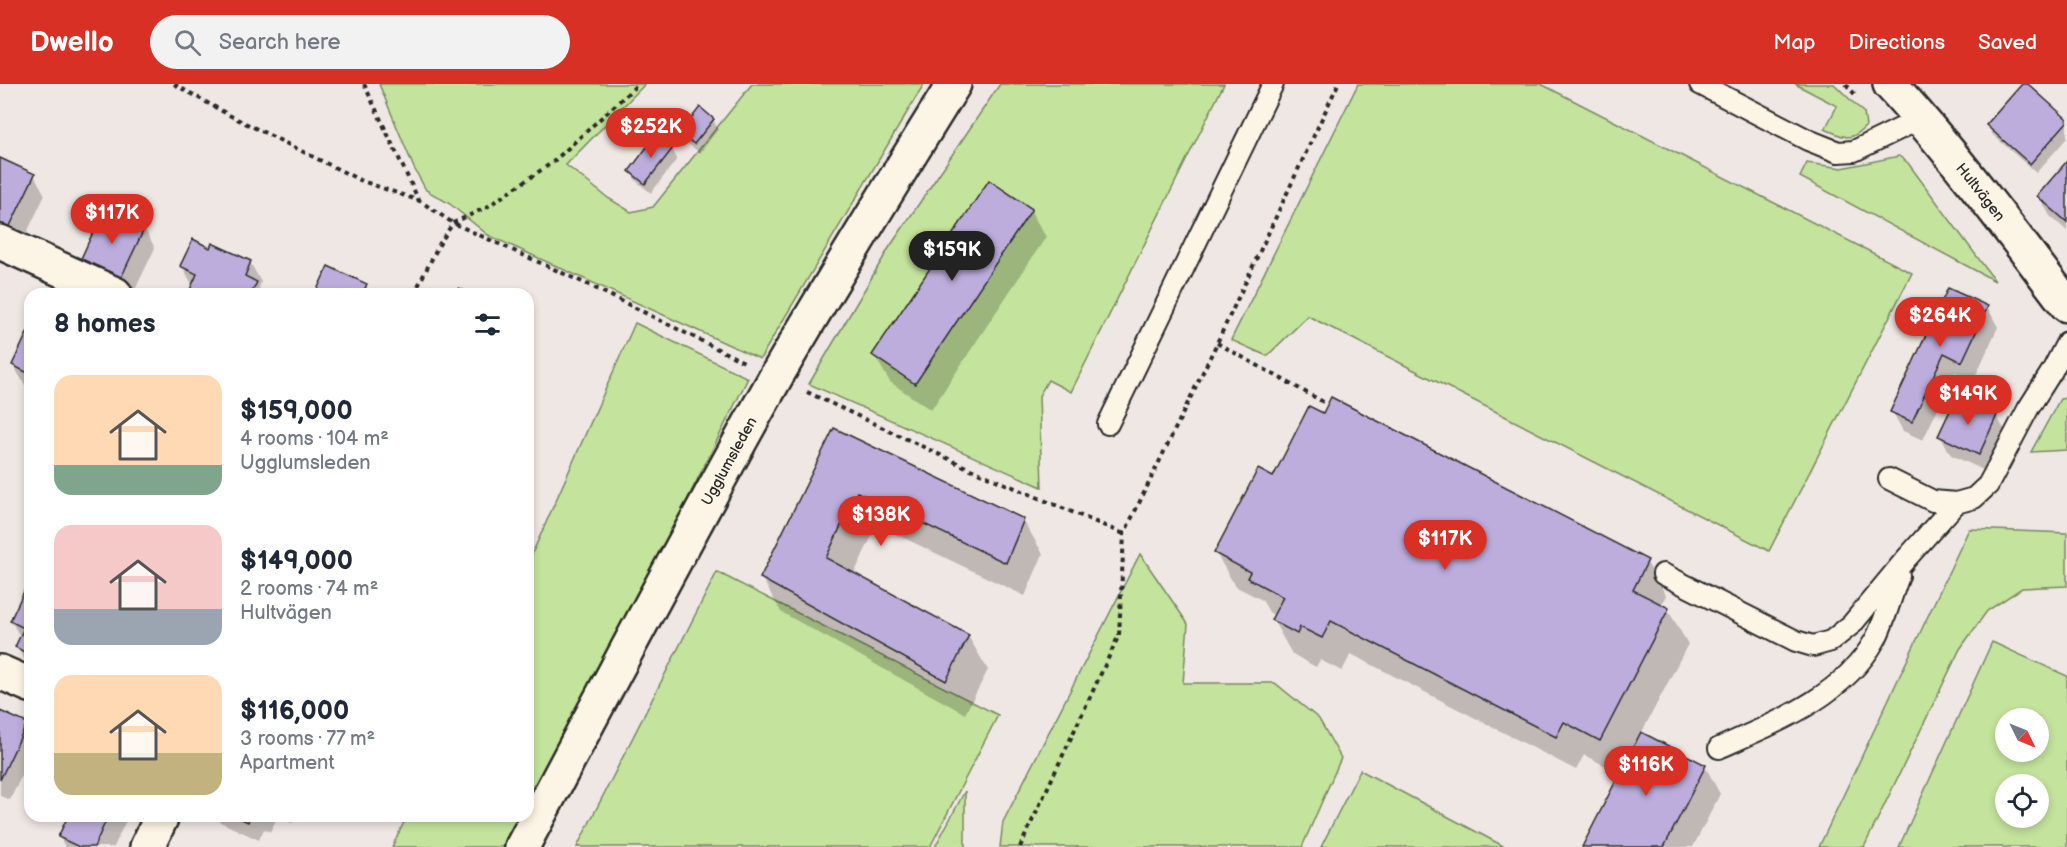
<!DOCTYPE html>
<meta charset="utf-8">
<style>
:root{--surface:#fff;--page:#f2f2f3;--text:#1f2937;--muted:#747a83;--accent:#d93025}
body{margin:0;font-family:"Balsamiq Sans",sans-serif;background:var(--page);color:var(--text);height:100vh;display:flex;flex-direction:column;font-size:22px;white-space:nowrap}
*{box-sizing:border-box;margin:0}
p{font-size:20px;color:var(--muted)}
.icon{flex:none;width:33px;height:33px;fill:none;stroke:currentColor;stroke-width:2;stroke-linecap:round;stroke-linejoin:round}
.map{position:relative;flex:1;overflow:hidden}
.details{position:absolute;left:24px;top:204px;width:510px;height:534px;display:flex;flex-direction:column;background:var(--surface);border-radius:18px;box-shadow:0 3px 9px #0003}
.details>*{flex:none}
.needle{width:39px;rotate:133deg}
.fabs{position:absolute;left:1995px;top:624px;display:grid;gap:12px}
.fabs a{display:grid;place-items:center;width:54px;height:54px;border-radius:50%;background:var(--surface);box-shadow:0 3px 9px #0003;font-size:30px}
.price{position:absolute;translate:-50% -51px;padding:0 14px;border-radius:21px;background:var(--accent);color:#fff;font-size:20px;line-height:39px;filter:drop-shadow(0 2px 3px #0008)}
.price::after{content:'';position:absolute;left:50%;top:36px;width:18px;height:14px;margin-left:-9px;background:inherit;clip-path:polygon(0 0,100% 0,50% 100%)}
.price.on{background:#222;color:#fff}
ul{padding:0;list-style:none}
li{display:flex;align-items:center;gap:18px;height:150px;padding:0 30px}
li span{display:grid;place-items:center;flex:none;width:168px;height:120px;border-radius:18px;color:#555}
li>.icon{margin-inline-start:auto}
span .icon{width:72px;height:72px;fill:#fffc;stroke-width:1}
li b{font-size:26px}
h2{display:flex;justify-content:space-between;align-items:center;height:72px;padding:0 30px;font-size:26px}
header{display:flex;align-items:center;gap:36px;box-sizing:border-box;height:84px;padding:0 30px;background:var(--accent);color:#fff}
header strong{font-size:28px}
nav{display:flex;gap:33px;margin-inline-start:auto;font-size:21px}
.search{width:420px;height:54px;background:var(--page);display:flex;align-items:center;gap:15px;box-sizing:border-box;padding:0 21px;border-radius:33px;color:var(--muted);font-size:22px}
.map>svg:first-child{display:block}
.green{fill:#c4e39c;stroke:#788764;stroke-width:1.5;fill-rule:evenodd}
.shadow{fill:#0003}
.building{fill:#bdaddd;stroke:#2b2b2b;stroke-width:1.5}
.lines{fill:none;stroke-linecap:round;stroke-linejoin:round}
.lane-casing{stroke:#2b2b2b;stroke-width:24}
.street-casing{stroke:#2b2b2b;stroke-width:38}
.secondary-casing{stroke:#2b2b2b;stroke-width:38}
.path{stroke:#2b2b2b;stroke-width:4;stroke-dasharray:4.5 4.5;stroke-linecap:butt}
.lane{stroke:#fcf5e5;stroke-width:20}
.street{stroke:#fcf5e5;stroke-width:33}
.secondary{stroke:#fcf5e5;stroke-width:33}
.labels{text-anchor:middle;stroke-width:6;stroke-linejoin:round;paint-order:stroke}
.street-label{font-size:15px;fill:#2b2b2b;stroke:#fcf5e5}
</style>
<header>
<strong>Dwello</strong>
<div class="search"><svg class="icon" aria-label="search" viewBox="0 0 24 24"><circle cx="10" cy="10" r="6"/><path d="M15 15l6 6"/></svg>Search here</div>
<nav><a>Map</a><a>Directions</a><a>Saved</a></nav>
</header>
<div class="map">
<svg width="2067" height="763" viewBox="0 0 2067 763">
<rect width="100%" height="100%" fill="#efe7e3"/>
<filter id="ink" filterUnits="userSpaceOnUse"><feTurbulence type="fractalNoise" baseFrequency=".0167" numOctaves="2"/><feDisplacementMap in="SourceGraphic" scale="12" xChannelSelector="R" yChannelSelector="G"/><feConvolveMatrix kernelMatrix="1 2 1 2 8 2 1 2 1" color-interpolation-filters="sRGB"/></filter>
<g filter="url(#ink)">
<!-- green -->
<g class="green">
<polygon points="379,0 645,0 566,81 608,114 631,128 653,123 752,0 924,0 760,275 488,151 450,120 426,106 414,84"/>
<polygon points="1000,0 1224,0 1071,308 1048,296 1039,312 1042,403 809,300 889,164"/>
<polygon points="1358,0 1541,0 1912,189 1769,467 1308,232 1267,272 1231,256"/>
<path d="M 1795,0 L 1834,0 L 1864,29 L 1866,42 C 1850,59 1844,53 1825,45 L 1837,22 Z"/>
<polygon points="1899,72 1908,79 1995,197 1800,93 1807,79 1842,84"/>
<polygon points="635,239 748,294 524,743 512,763 392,763 407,732 528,732 528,479"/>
<polygon points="2067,314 2067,366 2031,368 2060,315"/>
<polygon points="1969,445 2067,449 2067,502 2022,504 1987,527 1960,565 1864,763 1819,763"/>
<polygon points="1140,470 1188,540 1183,599 1275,599 1319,635 1341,674 1302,763 1000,763 1003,738"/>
<polygon points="717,488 998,631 930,763 577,763"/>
<path d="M 1992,558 L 2067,592 L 2067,763 L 1899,763 ZM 2006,634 L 2038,634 L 2038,668 L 2006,668 ZM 2006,700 L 2038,700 L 2038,734 L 2006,734 Z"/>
<polygon points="1360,686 1505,763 1321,763"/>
<polygon points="965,707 965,763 935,763"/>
</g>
<!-- shadow -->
<g class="shadow">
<polygon points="2024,0 2067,37 2067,54 2036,89 1993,51 1987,41"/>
<polygon points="713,36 718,45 700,69 687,59 682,49"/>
<polygon points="672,65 677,75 651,109 636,97 631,88"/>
<polygon points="0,75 34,91 45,111 19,165 0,156"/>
<polygon points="2067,80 2067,147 2050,132 2039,112"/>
<polygon points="1030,126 1046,153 931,326 890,298 874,271"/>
<polygon points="144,144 155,164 133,210 117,210 92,198"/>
<polygon points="211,166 250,178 261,198 259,204 262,210 190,210 193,202 182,182"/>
<polygon points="366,201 371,210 317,210"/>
<polygon points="1949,206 1987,223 1998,243 1973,297 1955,288 1923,356 1903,347 1892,327"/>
<polygon points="30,247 30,303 25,301 13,281"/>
<polygon points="1996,332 2008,351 1990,389 1951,371 1940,352"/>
<polygon points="835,346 1023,436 1043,470 1025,512 877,441 854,490 968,552 988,586 965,630 781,528 762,494"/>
<polygon points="1273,395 1646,477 1666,511 1661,522 1668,526 1688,560 1641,650 1705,682 1720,710 1693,763 1584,763 1621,690 1584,671 1576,686 1351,570 1342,587 1320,576 1316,583 1292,570 1273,536 1275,532 1269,528 1262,516 1235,502 1216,469"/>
<polygon points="30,507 30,584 17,563 21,554 11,537"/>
<polygon points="0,628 26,640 30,648 30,674 10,716 0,712"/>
<polygon points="70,732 128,732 114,763 65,763 60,753"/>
<polygon points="217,732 278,732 270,748 264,745 259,756 220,738"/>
<polygon points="279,732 295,732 292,739"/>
</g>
<!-- building -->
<g class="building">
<polygon points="2022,0 2028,0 2067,35 2067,38 2030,80 1986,41"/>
<polygon points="700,23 714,35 694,60 680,49"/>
<polygon points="656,51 673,64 645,100 629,87"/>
<polygon points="0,74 35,90 8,146 0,142"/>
<polygon points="2067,77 2067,138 2037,112"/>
<polygon points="989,96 1032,125 915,300 872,271"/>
<polygon points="104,124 145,143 119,198 79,179"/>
<polygon points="193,155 210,164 212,159 251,177 245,192 257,198 251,210 188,210 197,190 180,182"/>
<polygon points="328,182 367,200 362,210 315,210"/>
<polygon points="459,204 471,210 456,210"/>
<polygon points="1948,204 1988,222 1962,278 1944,269 1912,338 1890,328"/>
<polygon points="30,243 30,290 12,281"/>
<polygon points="1957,312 1997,331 1979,371 1938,352"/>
<polygon points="1331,313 1648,476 1633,506 1669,524 1600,657 1564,638 1556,653 1331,537 1322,554 1300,543 1297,550 1271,536 1283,513 1247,494 1250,488 1214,469 1258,385 1273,393 1309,322 1323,329"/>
<polygon points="834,344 1024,435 1006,479 857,408 826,474 969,551 946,597 760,494"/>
<polygon points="26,503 30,505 30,571 15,563 24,544 10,537"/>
<polygon points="0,627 27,639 0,696"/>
<polygon points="1641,648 1706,681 1664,763 1582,763"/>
<polygon points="68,732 108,732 94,763 79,763 58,753"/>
<polygon points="235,732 250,732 248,738"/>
</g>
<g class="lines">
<defs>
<g id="lane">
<polyline points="1700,0 1808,56 1838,68 1854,67 1922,34"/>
<polyline points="1108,340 1273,0"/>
<polyline points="1889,395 1933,417 1956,419 1974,414 1988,401 2028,325 2052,287 2067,258"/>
<polyline points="1663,490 1796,557 1813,562 1831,557 1852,540 1905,476 1956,419"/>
<path d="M 1719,664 C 1775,639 1843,613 1875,556 C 1885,538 1891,512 1899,492"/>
</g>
<g id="street">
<polyline points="0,158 115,210"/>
<polyline points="0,588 30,601"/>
<polyline points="147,763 162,732"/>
</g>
<g id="secondary">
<path id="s1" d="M 1890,0 C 1954,70 2010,146 2067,221"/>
<path id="s2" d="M 522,763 C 606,605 689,447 777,291 C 834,193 894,96 954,0"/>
</g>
</defs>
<!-- lane casing -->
<use href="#lane" class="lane-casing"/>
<!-- street casing -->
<use href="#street" class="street-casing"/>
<!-- secondary casing -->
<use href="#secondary" class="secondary-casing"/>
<!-- path -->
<g class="path">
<polyline points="174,0 229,31 362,97 420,117 453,139 591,202 746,279"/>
<polyline points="364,0 419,117"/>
<polyline points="1846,0 1857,13"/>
<polyline points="414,210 440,159 453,139 487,123 553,78 638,0"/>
<polyline points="1217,259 1327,320"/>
<polyline points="807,308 968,384 1124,450"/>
<polyline points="1020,763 1119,551 1124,450 1217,259 1338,0"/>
</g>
<!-- lane -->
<use href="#lane" class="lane"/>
<!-- street -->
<use href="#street" class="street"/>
<!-- secondary -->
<use href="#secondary" class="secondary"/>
</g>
</g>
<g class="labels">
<!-- street labels -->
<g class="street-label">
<text dy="5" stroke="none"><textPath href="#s1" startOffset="141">Hultvägen</textPath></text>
<text dy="5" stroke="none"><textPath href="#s2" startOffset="438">Ugglumsleden</textPath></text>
</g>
</g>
</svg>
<div class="fabs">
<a><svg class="needle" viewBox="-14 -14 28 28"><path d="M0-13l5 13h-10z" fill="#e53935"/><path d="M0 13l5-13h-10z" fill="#747a83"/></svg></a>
<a><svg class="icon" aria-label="locate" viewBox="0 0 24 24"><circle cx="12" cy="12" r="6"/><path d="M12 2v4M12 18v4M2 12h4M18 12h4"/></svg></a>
</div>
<b class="price" style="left:651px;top:75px">$252K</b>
<b class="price" style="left:112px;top:161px">$117K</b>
<b class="price on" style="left:952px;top:198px">$159K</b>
<b class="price" style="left:1940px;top:264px">$264K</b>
<b class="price" style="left:1968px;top:342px">$149K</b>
<b class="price" style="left:881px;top:463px">$138K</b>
<b class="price" style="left:1445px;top:487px">$117K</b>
<b class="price" style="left:1646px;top:713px">$116K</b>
<section class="details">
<h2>8 homes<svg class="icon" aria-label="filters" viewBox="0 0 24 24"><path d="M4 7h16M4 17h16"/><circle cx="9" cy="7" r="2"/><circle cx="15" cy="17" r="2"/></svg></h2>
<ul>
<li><span style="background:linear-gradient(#ffd9b3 75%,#7fa58c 0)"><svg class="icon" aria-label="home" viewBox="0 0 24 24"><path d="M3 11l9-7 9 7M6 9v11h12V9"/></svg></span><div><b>$159,000</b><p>4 rooms · 104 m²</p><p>Ugglumsleden</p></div></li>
<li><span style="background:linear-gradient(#f6c9c9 70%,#9aa5b1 0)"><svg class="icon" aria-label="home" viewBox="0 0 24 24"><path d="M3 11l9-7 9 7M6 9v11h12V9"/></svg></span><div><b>$149,000</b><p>2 rooms · 74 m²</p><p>Hultvägen</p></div></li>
<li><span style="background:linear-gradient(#ffd9b3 65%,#c2b280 0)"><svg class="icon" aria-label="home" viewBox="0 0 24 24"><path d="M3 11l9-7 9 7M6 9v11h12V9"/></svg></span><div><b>$116,000</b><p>3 rooms · 77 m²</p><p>Apartment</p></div></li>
</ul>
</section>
</div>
